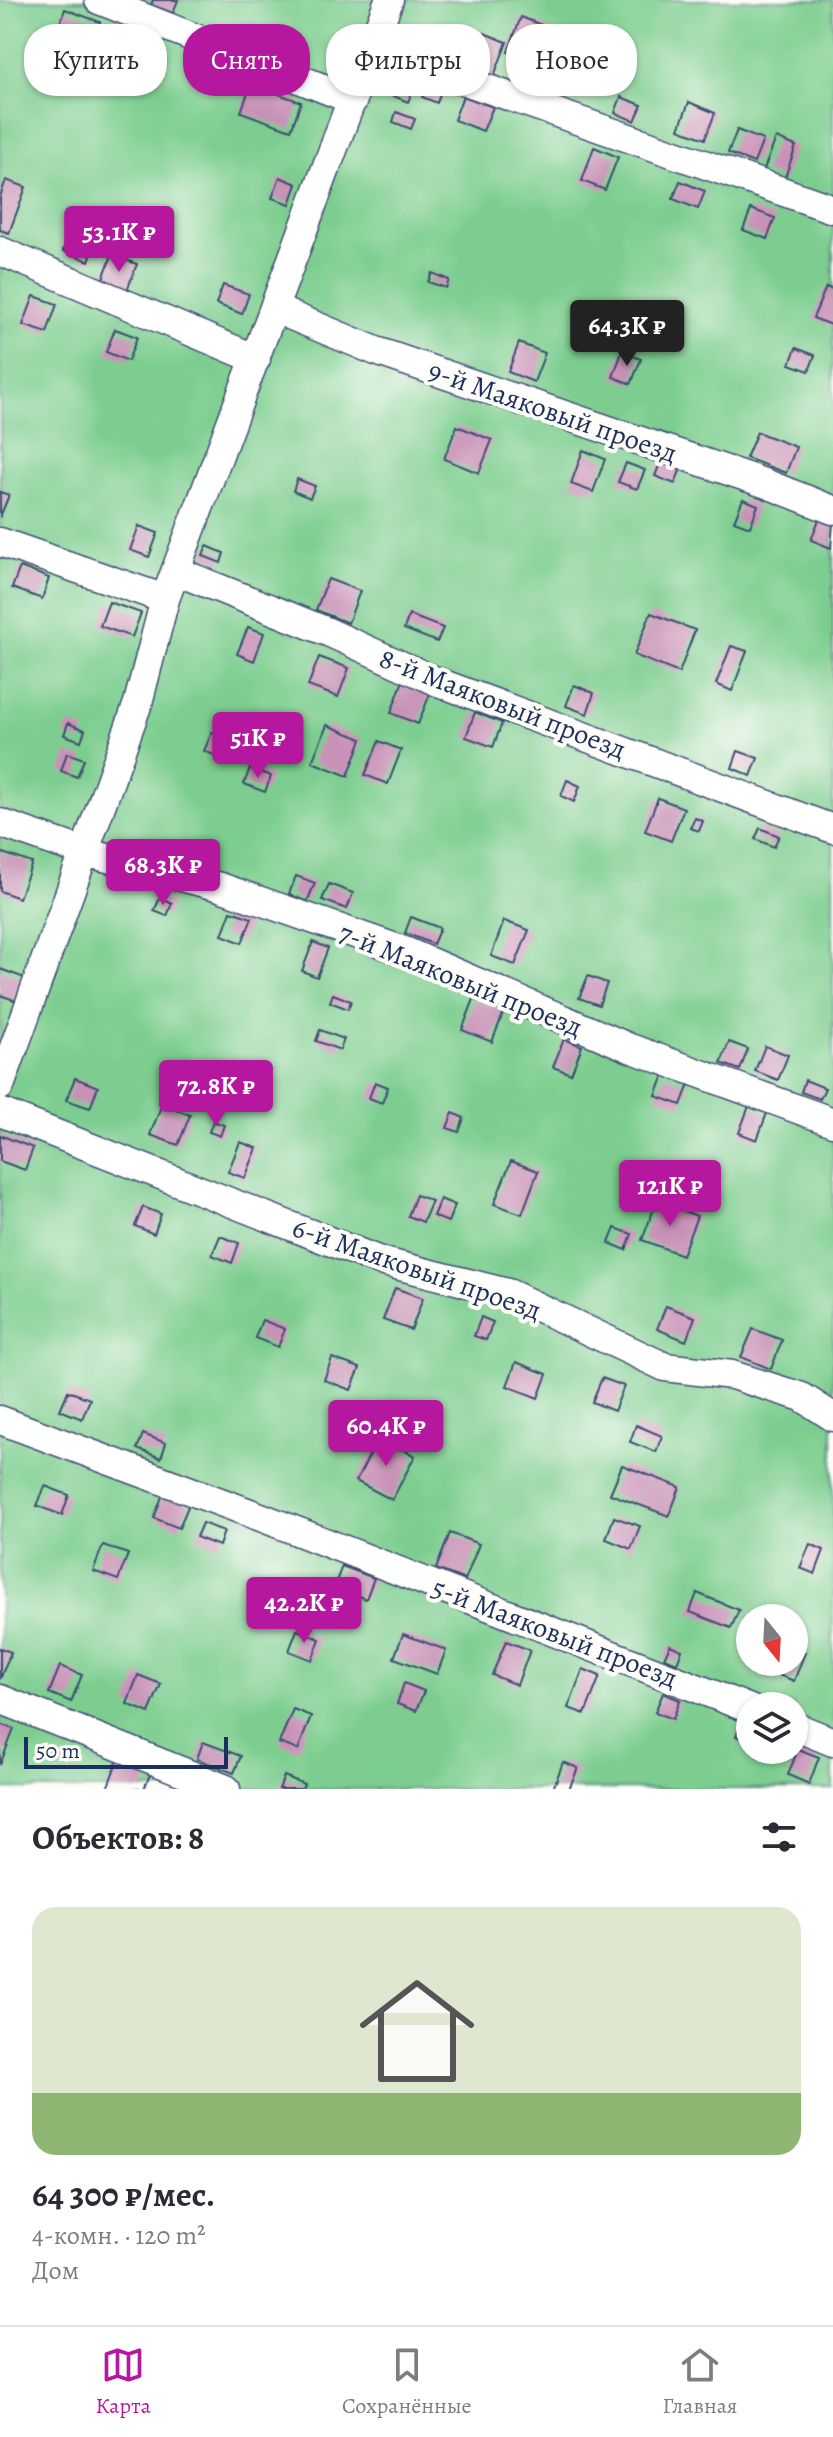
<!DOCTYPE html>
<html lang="ru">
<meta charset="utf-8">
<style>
:root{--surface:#fff;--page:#f2f2f3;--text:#2b2b33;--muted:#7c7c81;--line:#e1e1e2;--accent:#b5179e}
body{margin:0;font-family:Alegreya,serif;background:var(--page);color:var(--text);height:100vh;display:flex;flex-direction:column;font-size:30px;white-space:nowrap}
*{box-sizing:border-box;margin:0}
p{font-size:26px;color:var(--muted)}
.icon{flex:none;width:44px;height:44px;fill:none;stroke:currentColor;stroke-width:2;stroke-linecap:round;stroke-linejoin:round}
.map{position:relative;height:1789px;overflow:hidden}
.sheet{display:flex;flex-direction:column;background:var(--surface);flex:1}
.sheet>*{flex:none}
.guide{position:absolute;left:24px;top:24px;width:786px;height:72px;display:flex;gap:16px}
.needle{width:52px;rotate:162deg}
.buttons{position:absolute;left:736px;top:1604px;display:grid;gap:16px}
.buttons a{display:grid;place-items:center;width:72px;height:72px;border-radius:50%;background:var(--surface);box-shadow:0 2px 6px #0004;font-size:40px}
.scale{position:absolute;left:24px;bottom:20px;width:204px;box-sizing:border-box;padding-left:8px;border:4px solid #1b2f5e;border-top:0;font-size:22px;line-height:28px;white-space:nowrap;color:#1b2f5e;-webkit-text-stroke:6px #fdfcf7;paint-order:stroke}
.price{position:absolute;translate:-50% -68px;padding:0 18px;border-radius:8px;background:var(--accent);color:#fff;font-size:26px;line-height:52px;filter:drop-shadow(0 2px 4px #0008)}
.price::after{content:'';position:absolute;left:50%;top:48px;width:24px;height:18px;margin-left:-12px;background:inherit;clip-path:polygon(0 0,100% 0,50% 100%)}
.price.on{background:#222;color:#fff}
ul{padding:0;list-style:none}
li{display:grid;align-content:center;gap:16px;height:424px;padding:0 32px}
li+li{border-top:2px solid var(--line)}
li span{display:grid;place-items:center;height:248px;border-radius:24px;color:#555}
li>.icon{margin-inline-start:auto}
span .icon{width:144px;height:144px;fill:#fffc;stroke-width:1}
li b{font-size:34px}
h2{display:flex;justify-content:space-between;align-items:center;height:96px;padding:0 32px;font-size:34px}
.pill{padding:0 28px;border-radius:32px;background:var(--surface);box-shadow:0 2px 6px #0004;font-size:28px;line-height:72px}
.pill.on{background:var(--accent);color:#fff}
.tab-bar{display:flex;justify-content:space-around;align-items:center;height:112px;border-top:2px solid var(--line);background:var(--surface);font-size:22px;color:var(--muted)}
.tab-bar a{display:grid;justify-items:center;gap:4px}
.tab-bar .on{color:var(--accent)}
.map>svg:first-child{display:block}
.green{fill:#7ccd8f;stroke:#4c7e76;stroke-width:2;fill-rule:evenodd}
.building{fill:#c892b7}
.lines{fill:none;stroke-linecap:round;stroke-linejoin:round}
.minor-casing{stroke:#3c4c70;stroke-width:31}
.minor{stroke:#fff;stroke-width:28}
.labels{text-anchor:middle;stroke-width:8;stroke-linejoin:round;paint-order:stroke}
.street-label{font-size:28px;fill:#1b2f5e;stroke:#fdfcf7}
</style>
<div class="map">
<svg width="833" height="1789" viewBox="0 0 833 1789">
<rect width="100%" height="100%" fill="#fdfcf7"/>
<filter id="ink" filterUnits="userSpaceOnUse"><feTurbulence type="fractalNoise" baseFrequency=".0125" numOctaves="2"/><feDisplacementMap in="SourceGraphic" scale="16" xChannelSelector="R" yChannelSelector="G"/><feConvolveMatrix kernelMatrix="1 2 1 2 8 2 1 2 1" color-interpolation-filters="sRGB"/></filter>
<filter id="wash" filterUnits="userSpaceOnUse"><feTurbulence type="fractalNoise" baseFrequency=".006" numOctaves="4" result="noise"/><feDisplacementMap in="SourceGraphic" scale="32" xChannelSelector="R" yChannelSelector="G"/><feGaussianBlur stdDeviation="1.8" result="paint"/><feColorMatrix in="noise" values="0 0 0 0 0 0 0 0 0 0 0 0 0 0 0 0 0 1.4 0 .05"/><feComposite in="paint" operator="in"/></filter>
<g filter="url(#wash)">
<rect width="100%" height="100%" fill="#f4eed9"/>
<!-- green -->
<path class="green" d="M 0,0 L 833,0 L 833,1789 L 0,1789 ZM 750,1618 L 794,1618 L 794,1662 L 750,1662 ZM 750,1706 L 794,1706 L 794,1750 L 750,1750 Z"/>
<g id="blocks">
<!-- building -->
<g class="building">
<polygon points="153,0 178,0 173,13 151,5"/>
<polygon points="65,9 100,22 92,45 57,32"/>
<polygon points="521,17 549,28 536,62 508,52"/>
<polygon points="242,30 253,34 249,45 238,41"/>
<polygon points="484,33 507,42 494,76 471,67"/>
<polygon points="135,50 166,62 158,83 127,72"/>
<polygon points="199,60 220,67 211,89 191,82"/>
<polygon points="395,69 418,77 408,102 386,93"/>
<polygon points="429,79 443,85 437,103 422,97"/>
<polygon points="251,84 301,102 291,130 241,112"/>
<polygon points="463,96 493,107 483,131 454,120"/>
<polygon points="621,97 642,105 635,121 615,113"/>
<polygon points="689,102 715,113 705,139 679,129"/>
<polygon points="396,112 415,119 411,129 393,122"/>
<polygon points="737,130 763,140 754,163 728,153"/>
<polygon points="776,138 796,146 784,180 763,172"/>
<polygon points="594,147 618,157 605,190 582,181"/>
<polygon points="280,177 297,184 290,204 272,198"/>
<polygon points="6,180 26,187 9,233 0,230 0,197"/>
<polygon points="680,181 705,191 698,209 673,199"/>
<polygon points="751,209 775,218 767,239 743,230"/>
<polygon points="74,219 100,229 89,261 63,251"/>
<polygon points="112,255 137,264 126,293 101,284"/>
<polygon points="432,273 449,280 446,288 428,282"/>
<polygon points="223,285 249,294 242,314 216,304"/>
<polygon points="826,287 833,290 833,326 813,318"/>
<polygon points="34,296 57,304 47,333 23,325"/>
<polygon points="115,329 137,337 128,361 106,352"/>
<polygon points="519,343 545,353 534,382 508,372"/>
<polygon points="796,348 815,355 809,371 790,364"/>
<polygon points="622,352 641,359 631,384 613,377"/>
<polygon points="457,426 492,440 479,473 444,459"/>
<polygon points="757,432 796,447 786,473 746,458"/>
<polygon points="583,450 605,459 593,492 571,484"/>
<polygon points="661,461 681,468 675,484 655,476"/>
<polygon points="626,463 645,470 637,489 618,482"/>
<polygon points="297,479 315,486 310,498 293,491"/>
<polygon points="0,492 9,495 0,517"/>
<polygon points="743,499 758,505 750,527 734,521"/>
<polygon points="820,517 833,522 831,548 811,540"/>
<polygon points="139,526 158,533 149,557 130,550"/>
<polygon points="207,546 224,553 221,563 203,556"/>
<polygon points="20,567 49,578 42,599 12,588"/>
<polygon points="328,579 360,591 348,623 316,610"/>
<polygon points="109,602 141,613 132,637 100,626"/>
<polygon points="651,613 695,630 679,673 634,655"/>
<polygon points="409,615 443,628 437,642 404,629"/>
<polygon points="248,627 264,633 254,661 237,654"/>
<polygon points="731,646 747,651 732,691 716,684"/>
<polygon points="319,657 349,668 338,697 308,686"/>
<polygon points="405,675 433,686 418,724 391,713"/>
<polygon points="574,685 594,693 587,714 566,706"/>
<polygon points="475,712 502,723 493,747 466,737"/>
<polygon points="68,723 85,730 81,741 64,735"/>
<polygon points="327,725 362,739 348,776 312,762"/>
<polygon points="212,732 228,739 221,758 204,751"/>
<polygon points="379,741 401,750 388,784 365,775"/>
<polygon points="738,751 758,758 751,776 732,768"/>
<polygon points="67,753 84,759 77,777 61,771"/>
<polygon points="250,768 271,776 265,792 244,784"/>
<polygon points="567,780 580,786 574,802 561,796"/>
<polygon points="658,798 684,808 671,841 645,831"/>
<polygon points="695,818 703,821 699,831 690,828"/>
<polygon points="760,828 779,836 774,847 755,839"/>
<polygon points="0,852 32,863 19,898 0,891"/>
<polygon points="296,876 315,883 307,902 289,894"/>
<polygon points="329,884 353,893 347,909 322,900"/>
<polygon points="160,898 172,903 167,916 154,911"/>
<polygon points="231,911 252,918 242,943 222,935"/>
<polygon points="411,917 440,928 433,944 405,933"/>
<polygon points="504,921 529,930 515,965 491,956"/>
<polygon points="313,942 328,948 317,977 302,971"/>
<polygon points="0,969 25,978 17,1001 0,995"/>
<polygon points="588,976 607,983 599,1005 579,998"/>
<polygon points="333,994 351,1001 348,1009 330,1002"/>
<polygon points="474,999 504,1011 492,1042 462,1030"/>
<polygon points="320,1030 344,1039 340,1050 316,1041"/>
<polygon points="564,1039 582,1046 571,1074 553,1067"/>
<polygon points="729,1042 748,1049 740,1070 721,1063"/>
<polygon points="765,1046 788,1055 778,1080 755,1071"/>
<polygon points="664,1075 689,1084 681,1105 656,1096"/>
<polygon points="75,1078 98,1087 90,1108 66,1100"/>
<polygon points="805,1080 825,1088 820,1099 801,1092"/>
<polygon points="375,1082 388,1087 382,1103 369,1098"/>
<polygon points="162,1104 190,1115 178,1145 150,1135"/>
<polygon points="749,1106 767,1113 757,1140 739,1133"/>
<polygon points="453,1113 464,1118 459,1132 447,1128"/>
<polygon points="213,1121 224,1125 220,1136 209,1132"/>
<polygon points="0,1135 33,1148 25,1170 0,1161"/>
<polygon points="240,1142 257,1148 245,1178 228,1172"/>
<polygon points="511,1161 538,1171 522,1214 494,1204"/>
<polygon points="416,1195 432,1201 423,1222 408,1216"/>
<polygon points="440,1199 455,1205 448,1222 433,1216"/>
<polygon points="657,1201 697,1216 682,1255 642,1240"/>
<polygon points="143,1207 161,1214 154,1234 135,1226"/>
<polygon points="615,1228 632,1234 626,1250 609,1243"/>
<polygon points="220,1236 239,1243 232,1263 212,1255"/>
<polygon points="395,1288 423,1298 411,1330 383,1320"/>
<polygon points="666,1306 695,1317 686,1341 657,1329"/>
<polygon points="481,1317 493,1322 486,1340 474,1336"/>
<polygon points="262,1320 285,1329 278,1347 255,1338"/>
<polygon points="753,1329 782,1340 771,1369 741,1357"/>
<polygon points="332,1358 360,1368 351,1390 324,1380"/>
<polygon points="516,1362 547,1374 538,1398 507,1386"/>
<polygon points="602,1378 624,1386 614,1411 592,1402"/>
<polygon points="68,1391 90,1399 82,1419 60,1410"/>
<polygon points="636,1425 662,1436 656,1452 630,1442"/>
<polygon points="143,1434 166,1443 161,1458 137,1449"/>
<polygon points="379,1437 415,1456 392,1500 356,1481"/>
<polygon points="622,1465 680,1487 669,1516 610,1494"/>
<polygon points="45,1486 69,1495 62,1515 37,1506"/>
<polygon points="163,1494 189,1504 179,1528 154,1518"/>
<polygon points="614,1517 640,1526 631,1549 606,1539"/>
<polygon points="202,1523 224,1531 219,1546 196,1537"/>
<polygon points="450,1533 479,1544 465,1580 436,1569"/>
<polygon points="810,1544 824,1550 815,1574 800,1568"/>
<polygon points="103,1545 128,1554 118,1580 93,1571"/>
<polygon points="342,1566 374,1578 366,1599 334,1587"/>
<polygon points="697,1593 739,1610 731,1628 690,1612"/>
<polygon points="297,1630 320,1639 312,1660 289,1651"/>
<polygon points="403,1634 446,1650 437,1674 394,1658"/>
<polygon points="506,1641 530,1650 517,1685 492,1675"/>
<polygon points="670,1645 682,1650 677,1663 664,1658"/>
<polygon points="0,1648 11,1652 0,1679"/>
<polygon points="794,1648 805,1652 794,1681 768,1671 772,1662 794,1662"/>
<polygon points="60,1666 82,1675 71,1702 49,1693"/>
<polygon points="583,1669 600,1676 585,1714 568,1708"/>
<polygon points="138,1675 161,1684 149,1713 127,1704"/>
<polygon points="404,1683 424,1691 416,1711 397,1704"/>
<polygon points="663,1693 680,1700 673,1719 655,1712"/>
<polygon points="293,1709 311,1716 298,1750 279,1743"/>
<polygon points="742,1720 750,1723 750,1742 736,1736"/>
<polygon points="0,1724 14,1729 0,1765"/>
<polygon points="203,1742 241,1756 234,1773 197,1759"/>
<polygon points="798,1749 819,1757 809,1784 788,1775"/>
<polygon points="118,1759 151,1772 144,1789 107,1789"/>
<polygon points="563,1762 578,1768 569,1789 553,1789"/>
<polygon points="284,1776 304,1784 302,1789 279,1789"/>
</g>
</g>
</g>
<g filter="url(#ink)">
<use href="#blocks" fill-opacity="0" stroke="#3c4c70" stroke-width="2"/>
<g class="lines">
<defs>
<g id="minor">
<polyline points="99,0 353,100"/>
<polyline points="373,49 833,209"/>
<polyline points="0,251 256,359"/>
<polyline points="275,309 376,351 767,484 833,510"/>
<polyline points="0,542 165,599"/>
<polyline points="176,571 328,632 438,682 833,829"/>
<polyline points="0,823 84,852 220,887 407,952 630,1048 833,1122"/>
<polyline points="0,1086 138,703 165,599 389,0"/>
<polyline points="0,1112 380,1261 508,1293 665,1367 732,1375 802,1397 833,1417"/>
<polyline points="0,1420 266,1519 750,1709"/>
<polyline points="0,1699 226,1789"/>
<polyline points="794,1726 833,1742"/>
</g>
</defs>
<!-- minor casing -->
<use href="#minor" class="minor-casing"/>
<!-- minor -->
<use href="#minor" class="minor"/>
</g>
</g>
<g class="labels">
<!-- street labels -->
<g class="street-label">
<text transform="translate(553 411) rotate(19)" y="10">9-й Маяковый проезд</text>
<text transform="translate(503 703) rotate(21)" y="10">8-й Маяковый проезд</text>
<text transform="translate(461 979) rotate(22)" y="10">7-й Маяковый проезд</text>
<text transform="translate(417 1268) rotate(19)" y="10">6-й Маяковый проезд</text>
<text transform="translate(555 1632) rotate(21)" y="10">5-й Маяковый проезд</text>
</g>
</g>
</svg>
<div class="buttons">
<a><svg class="needle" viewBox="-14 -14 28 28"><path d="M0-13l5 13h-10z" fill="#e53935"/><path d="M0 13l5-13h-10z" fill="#7c7c81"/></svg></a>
<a><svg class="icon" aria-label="layers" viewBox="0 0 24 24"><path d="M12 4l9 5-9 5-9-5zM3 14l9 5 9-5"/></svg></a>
</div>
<div class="scale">50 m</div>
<b class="price" style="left:119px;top:274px">53.1K ₽</b>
<b class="price on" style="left:627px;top:368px">64.3K ₽</b>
<b class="price" style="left:258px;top:780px">51K ₽</b>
<b class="price" style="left:163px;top:907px">68.3K ₽</b>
<b class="price" style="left:216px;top:1128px">72.8K ₽</b>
<b class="price" style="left:670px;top:1228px">121K ₽</b>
<b class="price" style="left:386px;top:1468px">60.4K ₽</b>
<b class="price" style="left:304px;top:1645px">42.2K ₽</b>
<div class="guide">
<a class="pill">Купить</a>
<a class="pill on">Снять</a>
<a class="pill">Фильтры</a>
<a class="pill">Новое</a>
</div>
</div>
<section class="sheet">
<h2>Объектов: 8<svg class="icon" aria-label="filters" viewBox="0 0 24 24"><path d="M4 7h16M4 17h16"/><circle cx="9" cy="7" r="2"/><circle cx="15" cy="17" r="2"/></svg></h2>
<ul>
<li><span style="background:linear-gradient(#dfe7d0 75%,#8fb573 0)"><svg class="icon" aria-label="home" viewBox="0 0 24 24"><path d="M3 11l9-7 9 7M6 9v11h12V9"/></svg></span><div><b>64 300 ₽/мес.</b><p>4-комн. · 120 m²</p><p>Дом</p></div></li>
</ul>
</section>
<nav class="tab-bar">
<a class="on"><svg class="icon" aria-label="map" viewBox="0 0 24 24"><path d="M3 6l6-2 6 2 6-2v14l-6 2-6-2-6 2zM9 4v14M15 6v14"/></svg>Карта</a>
<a><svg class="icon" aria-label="saved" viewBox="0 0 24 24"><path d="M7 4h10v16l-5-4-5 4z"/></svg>Сохранённые</a>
<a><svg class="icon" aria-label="home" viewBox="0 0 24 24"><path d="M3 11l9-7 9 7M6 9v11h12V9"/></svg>Главная</a>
</nav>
